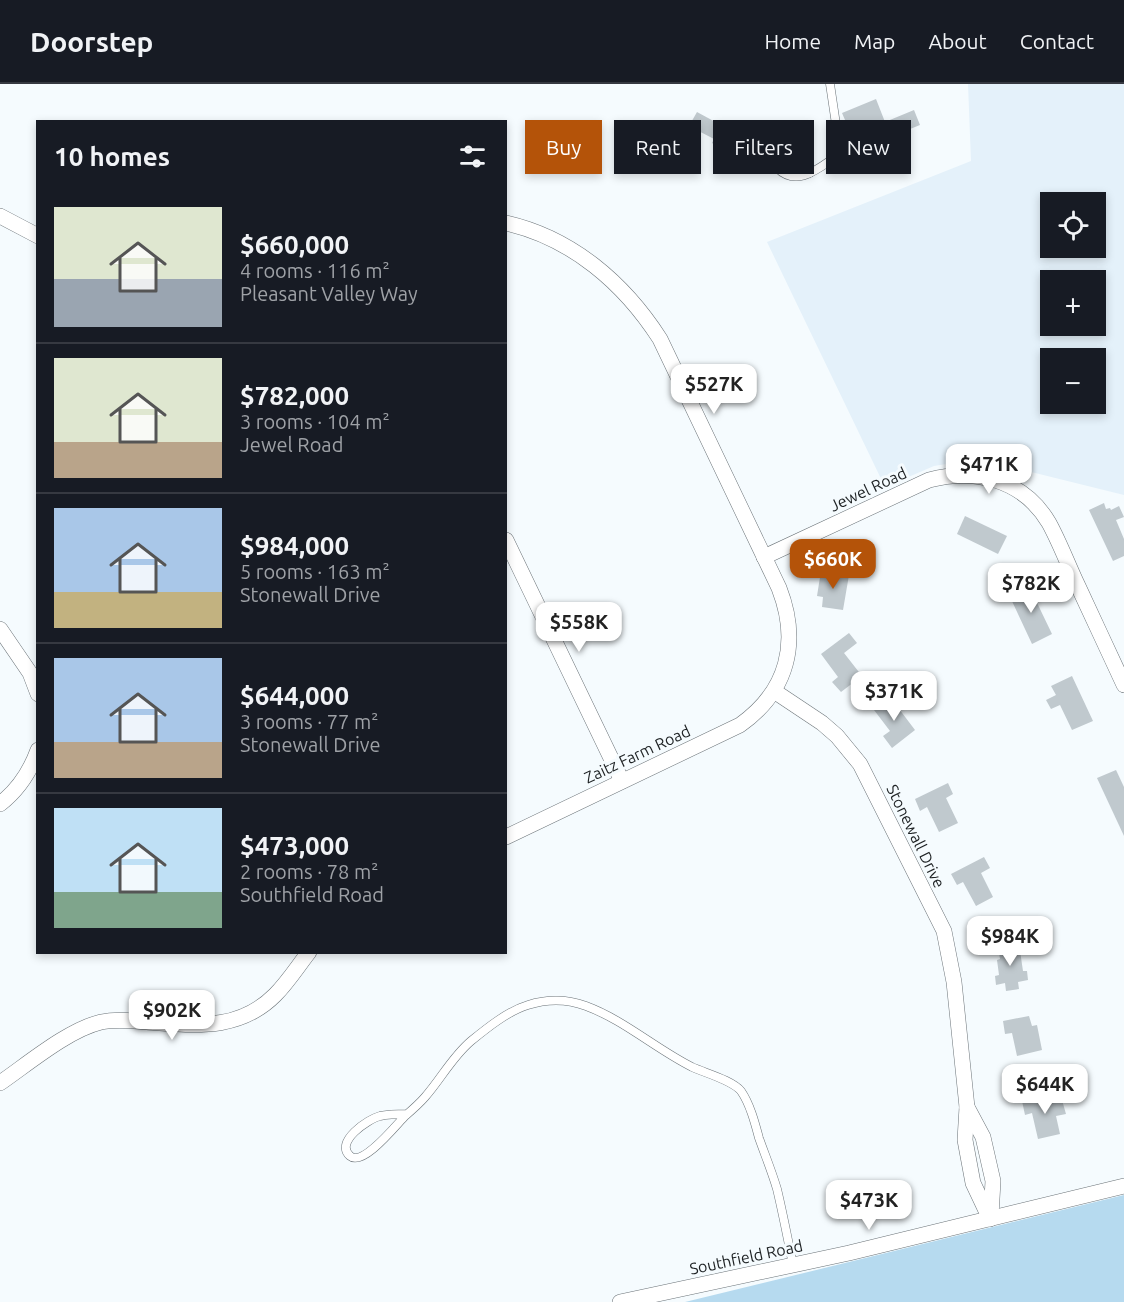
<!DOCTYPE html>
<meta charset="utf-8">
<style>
:root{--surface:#171b24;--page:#20242c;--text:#f1f3f6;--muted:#9ea1a6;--line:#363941;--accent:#b45309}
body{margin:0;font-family:Ubuntu,sans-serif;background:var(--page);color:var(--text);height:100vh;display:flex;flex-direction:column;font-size:22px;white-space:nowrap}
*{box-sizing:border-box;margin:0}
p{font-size:20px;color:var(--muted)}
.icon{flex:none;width:33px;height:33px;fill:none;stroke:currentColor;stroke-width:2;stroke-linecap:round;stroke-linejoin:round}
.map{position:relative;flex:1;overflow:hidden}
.panel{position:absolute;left:36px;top:36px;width:471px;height:834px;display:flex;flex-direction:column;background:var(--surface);border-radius:0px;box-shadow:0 3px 9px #0003}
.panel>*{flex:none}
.top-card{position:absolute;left:525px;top:36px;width:508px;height:54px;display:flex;gap:12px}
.buttons{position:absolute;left:1040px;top:108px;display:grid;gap:12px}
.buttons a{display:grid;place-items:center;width:66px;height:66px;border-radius:0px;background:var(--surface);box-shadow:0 3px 9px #0003;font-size:30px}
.price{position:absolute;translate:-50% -51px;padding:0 14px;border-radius:12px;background:#fff;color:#222;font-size:20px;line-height:39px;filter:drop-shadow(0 2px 3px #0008)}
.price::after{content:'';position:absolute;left:50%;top:36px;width:18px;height:14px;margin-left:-9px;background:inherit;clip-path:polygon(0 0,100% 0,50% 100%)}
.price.on{background:var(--accent);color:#fff}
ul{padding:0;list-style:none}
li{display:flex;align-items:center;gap:18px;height:150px;padding:0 18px}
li+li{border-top:2px solid var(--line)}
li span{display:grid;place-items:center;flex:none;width:168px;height:120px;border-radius:0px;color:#555}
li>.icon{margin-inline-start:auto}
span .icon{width:72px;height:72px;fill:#fffc;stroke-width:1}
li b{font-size:26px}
h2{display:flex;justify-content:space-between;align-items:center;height:72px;padding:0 18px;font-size:26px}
.pill{padding:0 21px;border-radius:0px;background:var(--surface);box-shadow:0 3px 9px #0003;font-size:21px;line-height:54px}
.pill.on{background:var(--accent);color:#fff}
header{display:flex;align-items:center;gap:36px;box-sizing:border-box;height:84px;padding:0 30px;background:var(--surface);border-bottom:2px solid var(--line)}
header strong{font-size:28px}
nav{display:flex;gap:33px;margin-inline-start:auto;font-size:21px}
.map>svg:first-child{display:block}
.built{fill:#e4f1fa;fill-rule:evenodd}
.green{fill:#b6daef}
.building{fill:#c0c9ce}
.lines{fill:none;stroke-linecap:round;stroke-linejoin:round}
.service-casing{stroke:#6b7378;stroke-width:9}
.minor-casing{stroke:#6b7378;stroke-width:16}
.service{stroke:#fff;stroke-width:8}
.minor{stroke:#fff;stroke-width:15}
.labels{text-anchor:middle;stroke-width:6;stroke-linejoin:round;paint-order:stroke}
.street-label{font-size:16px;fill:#1d2123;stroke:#f5fbfe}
</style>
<header>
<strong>Doorstep</strong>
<nav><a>Home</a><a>Map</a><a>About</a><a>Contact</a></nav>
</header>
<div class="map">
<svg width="1124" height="1218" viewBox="0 0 1124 1218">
<rect width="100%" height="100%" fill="#f5fbfe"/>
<!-- built -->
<path class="built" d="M 968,0 L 1124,0 L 1124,411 L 978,375 L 934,382 L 885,403 L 767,158 L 971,77 ZM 1050,118 L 1095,118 L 1095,164 L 1050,164 ZM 1050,196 L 1095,196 L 1095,242 L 1050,242 ZM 1050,274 L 1095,274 L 1095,320 L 1050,320 Z"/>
<!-- green -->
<polygon class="green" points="1124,1111 1124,1218 685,1218"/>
<!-- building -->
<g class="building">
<polygon points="876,15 885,38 914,26 920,41 858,66 842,29"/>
<polygon points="697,28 732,47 722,65 712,59 714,55 689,42"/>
<polygon points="1104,419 1106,425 1110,424 1111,426 1119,422 1124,433 1116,436 1124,455 1124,472 1113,477 1089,426"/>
<polygon points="965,432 1007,452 998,470 957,450"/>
<polygon points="821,487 849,491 843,526 822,523 823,513 817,512"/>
<polygon points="1028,500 1052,550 1032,560 1011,515 1014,513 1012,508"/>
<polygon points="849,549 857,559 844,569 862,592 841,608 832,598 838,593 821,570"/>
<polygon points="1072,592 1093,637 1072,646 1060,621 1051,625 1046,616 1056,611 1051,602"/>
<polygon points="890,613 915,646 892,664 883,652 890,647 874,626"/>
<polygon points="1116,686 1124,703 1124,752 1097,694"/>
<polygon points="948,699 953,710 946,714 958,739 939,748 927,723 920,727 915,715"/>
<polygon points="984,773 990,784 981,789 993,813 976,822 963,798 957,801 951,790"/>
<polygon points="1019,860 1023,887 1027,887 1028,896 1018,898 1019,905 1006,907 1005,899 996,901 995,892 999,891 997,876 1000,875 998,862"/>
<polygon points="1029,932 1032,942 1037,941 1042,966 1017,972 1012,949 1005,950 1003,937"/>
<polygon points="1051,1010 1053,1019 1062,1016 1066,1030 1056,1032 1060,1050 1038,1055 1032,1029 1025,1031 1022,1017"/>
</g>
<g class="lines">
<defs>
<g id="service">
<path d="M 760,50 C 762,58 763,67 767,73 C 769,77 774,81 777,84 C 795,102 814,88 831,76 L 837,47 L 830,0"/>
<polyline points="772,79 781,70 792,67 803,74 810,89"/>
<path d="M 407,1030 C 399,1030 389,1030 380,1032 C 368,1035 334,1058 350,1072 C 363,1083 396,1041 405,1032 C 412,1026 419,1020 425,1013 C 441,995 452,973 471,957 C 487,944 508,927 528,921 C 547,915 567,915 586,922 C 624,936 656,965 692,983 C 705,989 732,996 741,1007 C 750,1020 755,1039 759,1054 C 765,1071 772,1088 777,1105 C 783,1130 788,1156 793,1181"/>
</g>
<g id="minor">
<polyline points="0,132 38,152"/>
<path d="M 506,139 C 572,154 624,199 660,255 L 779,504 C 800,558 788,607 740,641 L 506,753"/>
<polyline points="506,456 622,697"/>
<path d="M 764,473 L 929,396 C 975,384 1023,395 1049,439 C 1060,459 1068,481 1078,502 C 1093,535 1109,568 1124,601"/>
<polyline points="0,545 30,589 38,610"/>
<polyline points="774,607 822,639 837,652 860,680 944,847 954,898 967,1023 965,1056 973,1099 990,1135"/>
<path d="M 0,720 C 18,706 30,688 38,666"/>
<path d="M 0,999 C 29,979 68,946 101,938 C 120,934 141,938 160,939 C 203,942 242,944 275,911 C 288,898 298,882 309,868"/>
<polyline points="967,1023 983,1053 993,1097 991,1132"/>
<polyline points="620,1218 849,1169 1124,1102"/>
</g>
</defs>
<!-- service casing -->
<use href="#service" class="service-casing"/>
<!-- minor casing -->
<use href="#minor" class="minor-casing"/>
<!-- service -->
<use href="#service" class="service"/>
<!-- minor -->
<use href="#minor" class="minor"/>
</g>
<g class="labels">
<!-- street labels -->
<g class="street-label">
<text transform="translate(868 405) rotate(-25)" y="6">Jewel Road</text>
<text transform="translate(637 670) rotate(-25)" y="6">Zaitz Farm Road</text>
<text transform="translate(916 752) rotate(64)" y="6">Stonewall Drive</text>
<text transform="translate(746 1173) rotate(-12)" y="6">Southfield Road</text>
</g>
</g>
</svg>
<div class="buttons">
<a><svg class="icon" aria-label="locate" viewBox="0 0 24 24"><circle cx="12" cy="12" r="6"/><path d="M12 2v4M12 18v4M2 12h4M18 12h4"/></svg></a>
<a>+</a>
<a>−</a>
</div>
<b class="price" style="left:714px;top:331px">$527K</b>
<b class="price" style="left:989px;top:411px">$471K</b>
<b class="price on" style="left:833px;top:506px">$660K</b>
<b class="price" style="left:1031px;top:530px">$782K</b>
<b class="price" style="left:579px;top:569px">$558K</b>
<b class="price" style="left:894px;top:638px">$371K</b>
<b class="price" style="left:1010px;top:883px">$984K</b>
<b class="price" style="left:172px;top:957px">$902K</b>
<b class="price" style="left:1045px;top:1031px">$644K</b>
<b class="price" style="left:869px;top:1147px">$473K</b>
<div class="top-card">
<a class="pill on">Buy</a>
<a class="pill">Rent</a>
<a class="pill">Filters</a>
<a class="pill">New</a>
</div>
<section class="panel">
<h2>10 homes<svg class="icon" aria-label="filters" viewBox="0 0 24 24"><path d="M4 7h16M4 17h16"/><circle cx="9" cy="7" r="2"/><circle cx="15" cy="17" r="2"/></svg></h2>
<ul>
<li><span style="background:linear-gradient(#dfe7d0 60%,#9aa5b1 0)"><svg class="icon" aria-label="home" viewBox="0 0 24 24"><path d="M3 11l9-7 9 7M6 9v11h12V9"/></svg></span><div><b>$660,000</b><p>4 rooms · 116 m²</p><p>Pleasant Valley Way</p></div></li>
<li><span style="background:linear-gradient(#dfe7d0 70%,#b9a48a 0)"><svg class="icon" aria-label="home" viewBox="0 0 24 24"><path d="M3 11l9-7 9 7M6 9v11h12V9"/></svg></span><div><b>$782,000</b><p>3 rooms · 104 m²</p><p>Jewel Road</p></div></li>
<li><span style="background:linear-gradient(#a9c7e8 70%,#c2b280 0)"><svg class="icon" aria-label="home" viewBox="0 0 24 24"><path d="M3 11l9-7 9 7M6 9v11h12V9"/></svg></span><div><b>$984,000</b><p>5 rooms · 163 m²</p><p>Stonewall Drive</p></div></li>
<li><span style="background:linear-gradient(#a9c7e8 70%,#b9a48a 0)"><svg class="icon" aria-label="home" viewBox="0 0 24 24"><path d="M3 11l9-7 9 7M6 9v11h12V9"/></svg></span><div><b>$644,000</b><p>3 rooms · 77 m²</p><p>Stonewall Drive</p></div></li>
<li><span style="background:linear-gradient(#bfe0f5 70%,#7fa58c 0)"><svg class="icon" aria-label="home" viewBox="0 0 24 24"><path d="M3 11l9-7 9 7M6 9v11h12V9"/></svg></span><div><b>$473,000</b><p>2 rooms · 78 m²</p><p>Southfield Road</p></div></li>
</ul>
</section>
</div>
